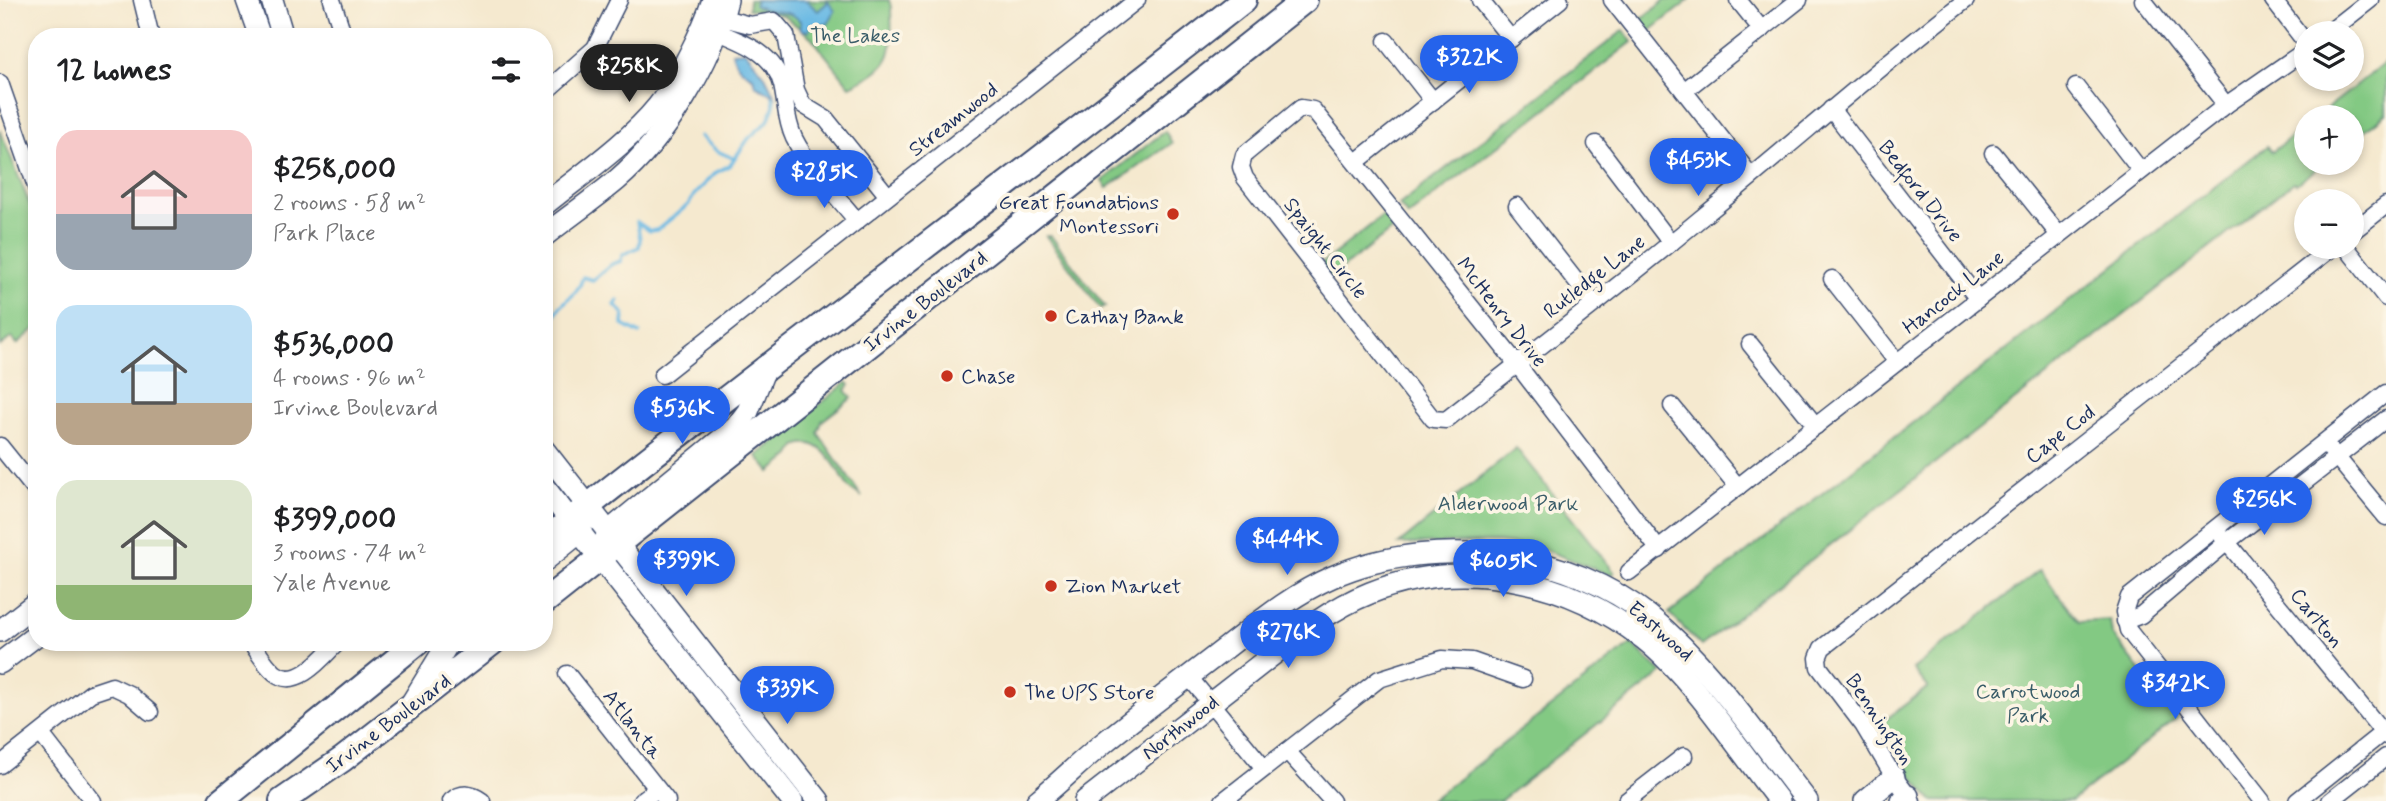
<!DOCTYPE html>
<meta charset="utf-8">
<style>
:root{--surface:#fff;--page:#f6f6f6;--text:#202124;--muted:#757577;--accent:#2563eb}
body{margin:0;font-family:Mynerve,sans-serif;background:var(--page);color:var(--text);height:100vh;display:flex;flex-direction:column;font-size:26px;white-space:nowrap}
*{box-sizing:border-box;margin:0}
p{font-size:23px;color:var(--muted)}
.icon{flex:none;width:38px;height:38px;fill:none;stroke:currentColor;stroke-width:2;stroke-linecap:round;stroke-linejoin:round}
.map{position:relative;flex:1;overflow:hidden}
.drawer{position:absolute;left:28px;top:28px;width:525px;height:623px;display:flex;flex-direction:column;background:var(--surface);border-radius:28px;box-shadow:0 4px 10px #0003}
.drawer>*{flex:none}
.controls{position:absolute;left:2294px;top:21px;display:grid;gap:14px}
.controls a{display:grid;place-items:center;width:70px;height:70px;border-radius:50%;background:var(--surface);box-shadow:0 4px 10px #0003;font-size:35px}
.price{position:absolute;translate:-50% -60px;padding:0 16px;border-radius:24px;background:var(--accent);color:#fff;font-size:23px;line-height:46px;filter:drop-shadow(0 2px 4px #0008)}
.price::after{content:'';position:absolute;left:50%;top:42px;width:21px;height:16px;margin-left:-10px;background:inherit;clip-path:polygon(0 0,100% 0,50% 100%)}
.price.active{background:#222;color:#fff}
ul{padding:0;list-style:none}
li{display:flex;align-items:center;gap:21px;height:175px;padding:0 28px}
li span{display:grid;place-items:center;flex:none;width:196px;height:140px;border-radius:21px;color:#555}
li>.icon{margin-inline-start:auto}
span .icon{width:84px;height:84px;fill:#fffc;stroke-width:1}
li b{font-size:30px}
h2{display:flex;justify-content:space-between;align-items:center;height:84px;padding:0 28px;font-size:30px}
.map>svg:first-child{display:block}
.green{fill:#83c983;stroke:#4f7c70;stroke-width:2}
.water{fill:#69b9e4;stroke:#4274a1;stroke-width:2}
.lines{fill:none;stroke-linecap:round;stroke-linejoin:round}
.stream{stroke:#69b9e4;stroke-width:3.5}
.street-casing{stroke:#3c4b6f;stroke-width:19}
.secondary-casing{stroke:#3c4b6f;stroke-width:24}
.primary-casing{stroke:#3c4b6f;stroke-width:28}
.street{stroke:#fff;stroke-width:16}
.secondary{stroke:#fff;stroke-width:21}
.primary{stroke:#fff;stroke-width:24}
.poi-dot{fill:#c8321e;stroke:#fcf5e5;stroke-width:2.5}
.labels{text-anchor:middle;stroke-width:7;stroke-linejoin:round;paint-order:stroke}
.park-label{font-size:21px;fill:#3a5d69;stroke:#fcf5e5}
.street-label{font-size:21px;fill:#1b2f5e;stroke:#fcf5e5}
.poi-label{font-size:21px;fill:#1b2f5e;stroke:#fcf5e5;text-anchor:start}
</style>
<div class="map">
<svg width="2386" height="801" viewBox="0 0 2386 801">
<rect width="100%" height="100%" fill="#fcf5e5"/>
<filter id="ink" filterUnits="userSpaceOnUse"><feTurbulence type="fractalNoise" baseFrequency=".0143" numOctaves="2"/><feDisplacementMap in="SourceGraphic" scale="14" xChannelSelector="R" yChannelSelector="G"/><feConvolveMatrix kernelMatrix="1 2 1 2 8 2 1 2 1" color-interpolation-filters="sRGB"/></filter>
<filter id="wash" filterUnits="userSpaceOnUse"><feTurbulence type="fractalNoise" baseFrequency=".00686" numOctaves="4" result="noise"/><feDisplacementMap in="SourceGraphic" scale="28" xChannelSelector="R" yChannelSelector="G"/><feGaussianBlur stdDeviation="1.57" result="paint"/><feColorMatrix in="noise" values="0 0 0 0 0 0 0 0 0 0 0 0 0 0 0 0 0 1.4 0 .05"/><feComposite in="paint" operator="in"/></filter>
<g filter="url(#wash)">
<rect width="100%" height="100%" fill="#f5e9cf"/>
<!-- green -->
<g class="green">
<path d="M 749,0 L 889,0 L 891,7 C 892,53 897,65 850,86 L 811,37 L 783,15 L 748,9 Z"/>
<polygon points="1665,0 1689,0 1649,32 1639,21"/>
<polygon points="1624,30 1632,42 1408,216 1399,205"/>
<polygon points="2386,62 2386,114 2352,140 2352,117 2316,117"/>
<polygon points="2306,125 2306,163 2324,163 2296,184 2294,182 1701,646 1669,613 2267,146 2272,152"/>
<polygon points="0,130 37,223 37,327 17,344 12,337 0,346"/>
<polygon points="1165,131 1172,143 1107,188 1102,181"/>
<polygon points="1384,215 1394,228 1330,278 1320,265"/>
<polygon points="1046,236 1051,236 1105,307 1100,308"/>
<path d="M 847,382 L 850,385 L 846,390 L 852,398 L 822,421 L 818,433 L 862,497 C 858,493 850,490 848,487 C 838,470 821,434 796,446 L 791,455 L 770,472 L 757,456 Z"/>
<polygon points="1516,448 1614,572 1611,575 1537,547 1497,542 1399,544"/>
<polygon points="2040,570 2079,622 2110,620 2112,634 2177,718 2072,801 1932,801 1910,774 1881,723 1928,687 1913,669"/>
<polygon points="1631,644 1662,673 1500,801 1430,801"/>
</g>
<!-- water -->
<g class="water">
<path d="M 756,0 L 806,0 L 818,11 L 828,2 L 835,11 L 828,24 L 810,24 L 809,31 L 801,30 L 800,21 C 788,7 770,15 754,5 Z"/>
<path d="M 745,51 L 764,74 L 775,96 L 755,85 L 753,77 C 742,71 735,65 732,52 Z"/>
</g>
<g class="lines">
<!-- stream -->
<g class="stream">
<polyline points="700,136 717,151 735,159"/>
<polyline points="618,300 615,305 624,314 623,325 640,334"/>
<path d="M 544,319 L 554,317 C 561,299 577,299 583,277 L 593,280 L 612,264 L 621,261 L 622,255 L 639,247 L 640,239 L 637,222 L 650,231 L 657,230 L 688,205 L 695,194 L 715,173 L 730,165 L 749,138 L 768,121 L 774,105 L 773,96"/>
</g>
</g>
</g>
<g filter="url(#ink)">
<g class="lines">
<defs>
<g id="street">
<polyline points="142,0 151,37"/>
<polyline points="332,0 344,37"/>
<polyline points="1480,0 1511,39"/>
<polyline points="1612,0 1751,176"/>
<polyline points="1738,0 1762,30"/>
<polyline points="2143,0 2226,105"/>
<polyline points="2273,0 2306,43"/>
<polyline points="723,18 750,25 774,21 786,35 796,90 803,105 826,119 888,196"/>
<path d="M 718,32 C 745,43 775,54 782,85 C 786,103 786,121 794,138 C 809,168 836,195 857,221"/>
<polyline points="2328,33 2370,0"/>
<polyline points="1386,41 1433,101"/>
<polyline points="0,83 37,189"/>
<polyline points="2076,87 2141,171"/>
<polyline points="1684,91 1799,0"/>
<polyline points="544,93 595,48 619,0"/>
<polyline points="1831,109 1978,299"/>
<polyline points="1596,144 1671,243"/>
<polyline points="1993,153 2059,235"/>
<polyline points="1356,162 1560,0"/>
<polyline points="1517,206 1593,303"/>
<polyline points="2352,232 2386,205"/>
<polyline points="2346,247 2386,298"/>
<polyline points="1832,279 1897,362"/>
<polyline points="1750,344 1816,426"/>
<polyline points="662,375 1137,0"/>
<polyline points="1672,406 1738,487"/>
<polyline points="0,446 37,492"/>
<polyline points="2330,449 2386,517"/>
<polyline points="2221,535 2386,736"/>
<path d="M 1659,550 L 1517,364 L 1313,110 L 1301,108 L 1244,155 L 1241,167 L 1245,178 L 1433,419 L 1446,420 C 1531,353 1617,288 1700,219 C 1789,147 1875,70 1966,0"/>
<polyline points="1629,572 2226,105 2306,50"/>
<polyline points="2125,621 2141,615 2227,542 2386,419"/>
<path d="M 251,642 C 258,652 266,666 275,673 C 297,691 324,656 338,642"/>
<polyline points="567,674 667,801"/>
<polyline points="1189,677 1264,768"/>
<polyline points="41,734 93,801"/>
<polyline points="1287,751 1332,801"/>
<polyline points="0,765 91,693 112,686 129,694 150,712"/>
<path d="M 451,801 C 461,792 472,793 482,801"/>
<polyline points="641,801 657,789"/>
<polyline points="1223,801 1379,679 1442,659 1472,661 1523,679"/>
<polyline points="1626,801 1684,756"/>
<polyline points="1912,801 1894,777 1863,725 1819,667 1818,658 1822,648 2333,247"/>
<polyline points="2262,801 2128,630 2124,612 2129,597 2386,393"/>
<polyline points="2297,801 2386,730"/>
<polyline points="2330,801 2386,757"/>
</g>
<g id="secondary">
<polyline points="247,0 260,37"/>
<polyline points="272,0 283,37"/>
<path d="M 544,205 C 581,175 628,143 658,106 C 678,81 703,30 713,0"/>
<path d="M 544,236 C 568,217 593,200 617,180 C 665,139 712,62 727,0"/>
<polyline points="544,450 819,801"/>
<polyline points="544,487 792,801"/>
<polyline points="604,544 608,532 736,427 748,411 766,366"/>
<polyline points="544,561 580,532 583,521"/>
<polyline points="0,631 37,602"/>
<polyline points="0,663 37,635"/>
<polyline points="411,704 449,642"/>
<path d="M 1037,801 C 1059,783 1079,763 1101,745 C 1140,713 1182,682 1222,651 C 1257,624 1291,595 1332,577 C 1386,553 1451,548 1509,557 C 1558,564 1610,585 1649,616 C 1711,667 1758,738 1807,801"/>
<path d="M 1085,801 C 1139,759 1193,717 1247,675 C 1286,645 1324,611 1370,593 C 1462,556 1568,579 1644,639 C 1693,678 1739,750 1779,801"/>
<polyline points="1865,801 1894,777"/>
<polyline points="1902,801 1908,796"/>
</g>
<g id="primary">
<path d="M 544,541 C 775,357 1013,183 1244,0"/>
<polyline points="544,602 1305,0"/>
<polyline points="221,801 418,642"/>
<polyline points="282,801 343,759 493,642"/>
</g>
</defs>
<!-- street casing -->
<use href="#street" class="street-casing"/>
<!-- secondary casing -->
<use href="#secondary" class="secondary-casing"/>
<!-- primary casing -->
<use href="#primary" class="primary-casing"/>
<!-- street -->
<use href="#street" class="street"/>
<!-- secondary -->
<use href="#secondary" class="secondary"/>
<!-- primary -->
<use href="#primary" class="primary"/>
</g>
</g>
<!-- markers -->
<g class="poi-dot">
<circle cx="1173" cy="214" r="7"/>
<circle cx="1051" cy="316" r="7"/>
<circle cx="947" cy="376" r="7"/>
<circle cx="1051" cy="586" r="7"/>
<circle cx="1010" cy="692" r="7"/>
</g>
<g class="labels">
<!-- park labels -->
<g class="park-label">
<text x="855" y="42">The Lakes</text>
<text x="1508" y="510">Alderwood Park</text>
<text x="2028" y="698">Carrotwood<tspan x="2028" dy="24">Park</tspan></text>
</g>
<!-- street labels -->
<g class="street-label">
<text transform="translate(953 119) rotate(-38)" y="7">Streamwood</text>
<text transform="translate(1921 191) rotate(52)" y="7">Bedford Drive</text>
<text transform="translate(1326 248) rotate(52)" y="7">Spaight Circle</text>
<text transform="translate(1594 276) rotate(-38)" y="7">Rutledge Lane</text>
<text transform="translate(1953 292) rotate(-38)" y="7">Hancock Lane</text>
<text transform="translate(925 301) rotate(-38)" y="7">Irvine Boulevard</text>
<text transform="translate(1502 312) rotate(52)" y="7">McHenry Drive</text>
<text transform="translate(2060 434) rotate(-38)" y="7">Cape Cod</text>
<text transform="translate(2317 618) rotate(51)" y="7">Carlton</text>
<text transform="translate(1661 631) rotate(41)" y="7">Eastwood</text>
<text transform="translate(1880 719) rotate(56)" y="7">Bennington</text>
<text transform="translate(388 723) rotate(-37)" y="7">Irvine Boulevard</text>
<text transform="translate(633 724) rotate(52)" y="7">Atlanta</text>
<text transform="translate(1180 727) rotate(-38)" y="7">Northwood</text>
</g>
<!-- poi labels -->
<g class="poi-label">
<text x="1159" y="209" text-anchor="end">Great Foundations<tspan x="1159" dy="24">Montessori</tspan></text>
<text x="1065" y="323">Cathay Bank</text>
<text x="961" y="383">Chase</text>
<text x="1065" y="593">Zion Market</text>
<text x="1024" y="699">The UPS Store</text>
</g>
</g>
</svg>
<div class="controls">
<a><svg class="icon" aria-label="layers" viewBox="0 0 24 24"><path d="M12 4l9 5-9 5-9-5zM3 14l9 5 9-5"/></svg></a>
<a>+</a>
<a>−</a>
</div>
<b class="price" style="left:1469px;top:95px">$322K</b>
<b class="price active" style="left:629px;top:104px">$258K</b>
<b class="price" style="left:1698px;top:198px">$453K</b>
<b class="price" style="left:824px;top:210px">$285K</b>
<b class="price" style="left:682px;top:446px">$536K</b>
<b class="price" style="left:2264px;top:537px">$256K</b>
<b class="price" style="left:1287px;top:577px">$444K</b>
<b class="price" style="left:686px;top:598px">$399K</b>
<b class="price" style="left:1503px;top:599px">$605K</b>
<b class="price" style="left:1288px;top:670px">$276K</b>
<b class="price" style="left:2175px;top:721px">$342K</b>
<b class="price" style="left:787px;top:726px">$339K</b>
<section class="drawer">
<h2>12 homes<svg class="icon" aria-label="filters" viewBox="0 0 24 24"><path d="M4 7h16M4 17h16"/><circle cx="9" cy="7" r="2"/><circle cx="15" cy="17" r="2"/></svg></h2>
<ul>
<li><span style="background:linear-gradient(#f6c9c9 60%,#9aa5b1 0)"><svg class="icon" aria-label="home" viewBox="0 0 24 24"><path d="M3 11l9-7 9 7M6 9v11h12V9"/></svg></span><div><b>$258,000</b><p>2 rooms · 58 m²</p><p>Park Place</p></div></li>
<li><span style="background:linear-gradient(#bfe0f5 70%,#b9a48a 0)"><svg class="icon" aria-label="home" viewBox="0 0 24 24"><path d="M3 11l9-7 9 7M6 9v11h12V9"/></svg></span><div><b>$536,000</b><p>4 rooms · 96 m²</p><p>Irvine Boulevard</p></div></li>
<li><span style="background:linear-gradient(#dfe7d0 75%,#8fb573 0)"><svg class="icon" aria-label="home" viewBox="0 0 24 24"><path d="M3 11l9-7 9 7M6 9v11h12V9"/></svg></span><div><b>$399,000</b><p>3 rooms · 74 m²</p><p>Yale Avenue</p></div></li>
</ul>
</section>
</div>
